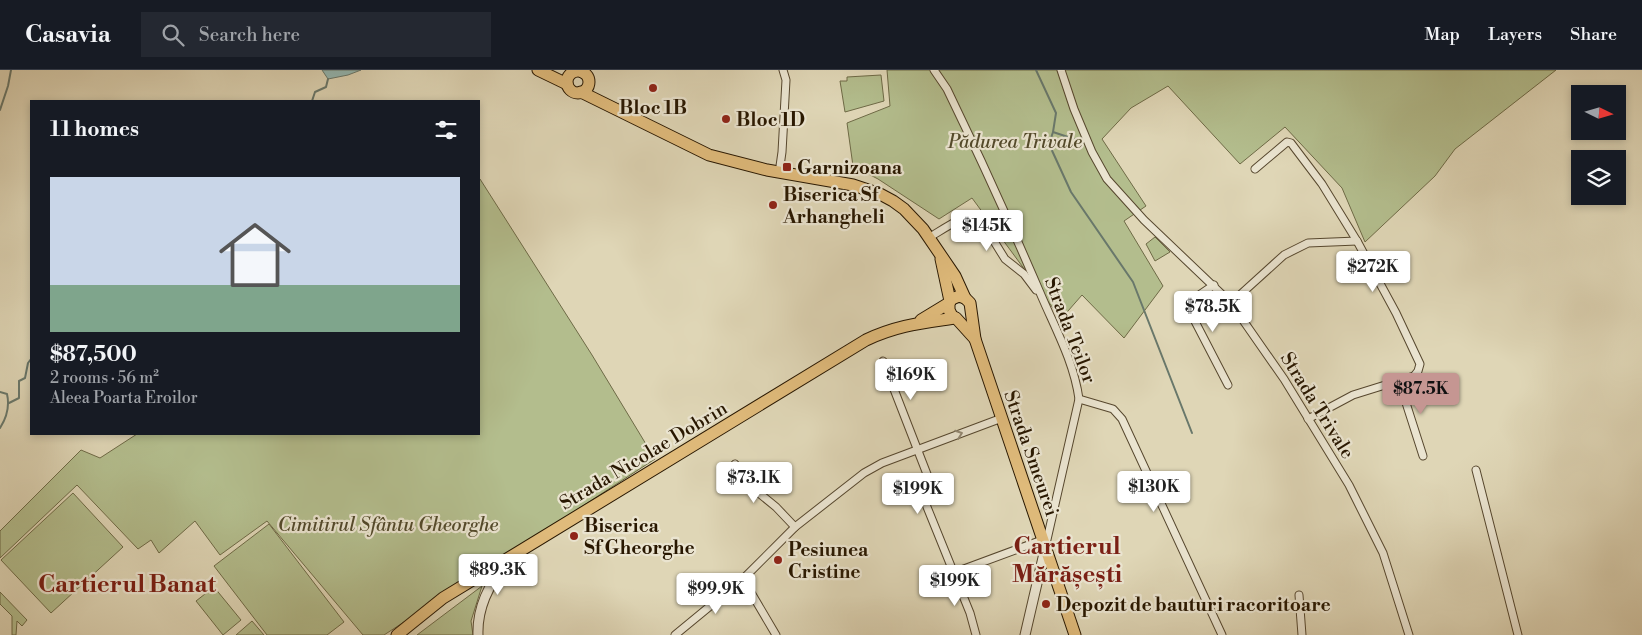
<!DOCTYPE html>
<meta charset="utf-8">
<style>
:root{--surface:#171b24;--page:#242831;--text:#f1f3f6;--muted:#9ea1a6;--line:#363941;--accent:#c59692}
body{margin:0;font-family:"Libre Bodoni",serif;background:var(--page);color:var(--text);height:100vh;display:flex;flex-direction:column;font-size:19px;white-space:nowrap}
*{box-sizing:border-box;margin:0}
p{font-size:16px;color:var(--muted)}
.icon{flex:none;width:28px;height:28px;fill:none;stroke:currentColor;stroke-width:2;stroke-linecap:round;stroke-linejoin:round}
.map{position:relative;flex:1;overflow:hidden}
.panel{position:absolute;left:30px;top:30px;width:450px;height:335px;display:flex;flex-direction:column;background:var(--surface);border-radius:0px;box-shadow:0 2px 8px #0003}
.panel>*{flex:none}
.needle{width:32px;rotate:95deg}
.controls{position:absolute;left:1571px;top:15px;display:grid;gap:10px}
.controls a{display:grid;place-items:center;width:55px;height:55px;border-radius:0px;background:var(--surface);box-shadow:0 2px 8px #0003;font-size:25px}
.price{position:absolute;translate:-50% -42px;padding:0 11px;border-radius:5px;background:#fff;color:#222;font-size:16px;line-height:32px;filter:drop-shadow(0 1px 2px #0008)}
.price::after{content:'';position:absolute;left:50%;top:30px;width:15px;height:11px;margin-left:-8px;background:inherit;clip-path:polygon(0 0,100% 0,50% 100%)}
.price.active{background:var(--accent);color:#111}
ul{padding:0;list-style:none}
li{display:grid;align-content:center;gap:10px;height:265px;padding:0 20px}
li+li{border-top:1px solid var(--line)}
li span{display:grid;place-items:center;height:155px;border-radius:0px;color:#555}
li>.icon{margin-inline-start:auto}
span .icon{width:90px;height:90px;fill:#fffc;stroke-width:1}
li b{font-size:21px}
h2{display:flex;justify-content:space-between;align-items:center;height:60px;padding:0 20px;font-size:21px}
header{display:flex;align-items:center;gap:30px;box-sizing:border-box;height:70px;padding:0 25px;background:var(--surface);border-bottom:1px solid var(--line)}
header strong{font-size:24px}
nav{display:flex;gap:28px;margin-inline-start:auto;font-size:18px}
.search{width:350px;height:45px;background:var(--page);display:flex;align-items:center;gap:12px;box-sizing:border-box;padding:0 18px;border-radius:0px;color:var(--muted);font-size:19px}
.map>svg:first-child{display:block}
.green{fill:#b3bd8d;stroke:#6e6a46}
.water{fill:#94b8b3;stroke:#69786b}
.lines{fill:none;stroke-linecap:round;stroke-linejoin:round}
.stream{stroke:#69786b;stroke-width:2}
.minor-casing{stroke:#56472e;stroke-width:9}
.tertiary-casing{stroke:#56472e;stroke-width:11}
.secondary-casing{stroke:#281700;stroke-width:12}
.primary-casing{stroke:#281700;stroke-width:13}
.minor{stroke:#eae4d0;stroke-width:7}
.tertiary{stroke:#eae4d0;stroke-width:9}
.secondary{stroke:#eae4d0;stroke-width:10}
.primary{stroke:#e0bb7b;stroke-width:11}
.oneway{stroke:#938872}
.poi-dot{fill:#8f2418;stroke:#eae4d0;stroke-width:2}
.labels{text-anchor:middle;stroke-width:4.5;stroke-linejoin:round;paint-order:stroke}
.poi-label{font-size:19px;font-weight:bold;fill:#281700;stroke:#eae4d0;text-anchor:start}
.park-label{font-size:19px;font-style:italic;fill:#52492a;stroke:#eae4d0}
.street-label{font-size:19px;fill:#281700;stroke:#eae4d0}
.district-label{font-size:24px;font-weight:bold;fill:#7a1f14;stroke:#eae4d0}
</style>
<header>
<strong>Casavia</strong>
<div class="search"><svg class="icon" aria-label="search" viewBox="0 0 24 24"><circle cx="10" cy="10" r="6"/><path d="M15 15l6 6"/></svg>Search here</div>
<nav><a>Map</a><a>Layers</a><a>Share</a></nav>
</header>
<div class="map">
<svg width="1642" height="565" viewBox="0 0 1642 565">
<rect width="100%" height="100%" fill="#dfd6b6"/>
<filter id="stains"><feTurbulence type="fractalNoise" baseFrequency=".004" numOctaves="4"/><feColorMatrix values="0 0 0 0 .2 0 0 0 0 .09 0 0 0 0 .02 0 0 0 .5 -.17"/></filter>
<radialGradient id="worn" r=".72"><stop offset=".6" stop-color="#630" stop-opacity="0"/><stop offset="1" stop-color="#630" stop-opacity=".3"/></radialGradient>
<!-- green -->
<g class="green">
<polygon points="887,0 1556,0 1455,79 1435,106 1365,172 1342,118 1285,57 1240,94 1168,16 1131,38 1102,69 1146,136 1124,151 1163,216 1124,268 1082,225 1061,249 972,128 939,149 878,109 853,96 847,53 890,36"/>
<polygon points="881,5 884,31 845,42 840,11 847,11 847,7"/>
<polygon points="480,109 592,285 655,389 384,565 363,565 267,451 220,485 195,451 159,483 151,470 138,479 77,415 0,488 0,461 81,380 100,388 137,364 479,364 479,110"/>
<polygon points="1155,167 1170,182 1155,191 1146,174"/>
<polygon points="73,423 123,477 51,543 1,490"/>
<polygon points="269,454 344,552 327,565 267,565 214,496"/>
<polygon points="482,516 471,551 473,565 417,565"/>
<polygon points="214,517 241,550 223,565 196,531"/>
<polygon points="0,522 27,550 22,556 17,551 16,565 12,565 12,546 0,534"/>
<polygon points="252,551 264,565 236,565"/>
</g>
<!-- water -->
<polygon class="water" points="322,0 361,0 348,5 328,9"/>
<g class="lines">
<!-- stream -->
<g class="stream">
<polyline points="1036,0 1056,43 1053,62 1049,74 1071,122 1133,212 1192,363"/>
<polyline points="312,31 315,22 326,17 328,9"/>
<polyline points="0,40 8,16 11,0"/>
<polyline points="1053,62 1086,73"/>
<path d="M 0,322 L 7,324 C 10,337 7,347 0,358"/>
<polyline points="9,333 19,328 19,311 25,308 28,293 31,289"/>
</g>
<defs>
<g id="minor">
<path d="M 934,0 L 947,19 C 980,87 1011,155 1041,225 C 1055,258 1074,292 1079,329 L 1046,474"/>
<polyline points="1061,0 1074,39 1092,82 1107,109 1144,150 1231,233 1284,309 1349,415 1383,483 1409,565"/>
<polyline points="1255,99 1287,72 1291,73 1322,114 1357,171 1396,243 1420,294 1418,301 1414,306 1353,325 1308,349"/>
<polyline points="779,103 782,82 786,10 783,0"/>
<path d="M 930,167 C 941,161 967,141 979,147 L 1005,189 L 1024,204 L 1036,220"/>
<polyline points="1214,215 1186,234 1228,315"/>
<polyline points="1231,233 1284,185 1308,173 1357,171"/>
<polyline points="883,291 932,417 925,428 927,437 970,543 976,565"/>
<polyline points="1399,311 1423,386"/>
<polyline points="1079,329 1113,339 1122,349 1222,565"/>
<polyline points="735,394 749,415 776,437 795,457"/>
<polyline points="1476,400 1518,565"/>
<polyline points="953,503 1042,470"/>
<polyline points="743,509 776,565"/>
<polyline points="1299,525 1302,565"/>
<polyline points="675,565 743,509 795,457 864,403 882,393 1002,348"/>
</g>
<g id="tertiary">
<path d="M 478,565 C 477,536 490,512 508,491"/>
<polyline points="1025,565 1045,479"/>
</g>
<g id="secondary">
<polyline points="583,0 583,3"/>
<polyline points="573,2 574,0"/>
</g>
<g id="primary">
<polyline points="538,0 567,14"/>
<circle cx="578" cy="12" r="11"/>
<polyline points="581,22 709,85 767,100 853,115 880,124 893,131 904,139 923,159 955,206 965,228 970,233 975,269 1075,565"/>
<polyline points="941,189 950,231"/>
<polyline points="965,228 959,226 952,229 949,233 949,240 952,246 956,248 975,269"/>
<polyline points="921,250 949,233"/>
<path d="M 397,565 L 443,528 L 866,270 C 898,255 922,253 955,248"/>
</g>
</defs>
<!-- minor casing -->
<use href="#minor" class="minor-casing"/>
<!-- tertiary casing -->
<use href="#tertiary" class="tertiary-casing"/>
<!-- secondary casing -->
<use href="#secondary" class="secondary-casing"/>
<!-- primary casing -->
<use href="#primary" class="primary-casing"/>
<!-- minor -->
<use href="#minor" class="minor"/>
<!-- tertiary -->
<use href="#tertiary" class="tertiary"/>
<!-- secondary -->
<use href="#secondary" class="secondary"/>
<!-- primary -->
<use href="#primary" class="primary"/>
</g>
<!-- one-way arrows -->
<defs><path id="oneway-chevron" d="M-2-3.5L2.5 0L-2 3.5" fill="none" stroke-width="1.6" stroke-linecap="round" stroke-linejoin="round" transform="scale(1.25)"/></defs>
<use class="oneway" href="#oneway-chevron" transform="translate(959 364) rotate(-20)"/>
<!-- markers -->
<g class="poi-dot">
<circle cx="653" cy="18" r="5"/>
<circle cx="726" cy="49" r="5"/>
<rect x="782" y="92" width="10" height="10" rx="2.5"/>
<circle cx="773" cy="135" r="5"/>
<circle cx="574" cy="466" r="5"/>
<circle cx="778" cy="490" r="5"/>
<circle cx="1046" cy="534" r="5"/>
</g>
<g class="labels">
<!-- poi labels -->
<g class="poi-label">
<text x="653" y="44" text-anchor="middle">Bloc 1B</text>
<text x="736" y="56">Bloc 1D</text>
<text x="797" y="104">Garnizoana</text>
<text x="783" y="131">Biserica Sf<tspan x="783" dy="22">Arhangheli</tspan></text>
<text x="584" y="462">Biserica<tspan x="584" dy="22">Sf Gheorghe</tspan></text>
<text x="788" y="486">Pesiunea<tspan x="788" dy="22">Cristine</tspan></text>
<text x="1056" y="541">Depozit de bauturi racoritoare</text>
</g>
<!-- park labels -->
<g class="park-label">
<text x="1015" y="78">Pădurea Trivale</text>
<text x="388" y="461">Cimitirul Sfântu Gheorghe</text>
</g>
<!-- street labels -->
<g class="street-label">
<text transform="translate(1071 260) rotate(69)" y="7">Strada Teilor</text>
<text transform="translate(1318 335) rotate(58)" y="7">Strada Trivale</text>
<text transform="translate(1032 383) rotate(71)" y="7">Strada Smeurei</text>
<text transform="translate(643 385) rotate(-31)" y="7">Strada Nicolae Dobrin</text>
</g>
<!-- district labels -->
<g class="district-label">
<text x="1067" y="484">Cartierul<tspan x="1067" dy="28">Mărășești</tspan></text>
<text x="127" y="522">Cartierul Banat</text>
</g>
</g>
<rect width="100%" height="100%" filter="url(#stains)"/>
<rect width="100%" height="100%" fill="url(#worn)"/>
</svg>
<div class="controls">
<a><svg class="needle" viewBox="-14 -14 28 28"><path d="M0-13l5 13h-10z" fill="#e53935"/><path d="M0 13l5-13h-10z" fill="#9ea1a6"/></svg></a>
<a><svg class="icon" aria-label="layers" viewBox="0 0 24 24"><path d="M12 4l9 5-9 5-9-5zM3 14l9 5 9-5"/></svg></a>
</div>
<b class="price" style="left:987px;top:182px">$145K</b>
<b class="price" style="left:1373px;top:223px">$272K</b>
<b class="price" style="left:1213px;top:263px">$78.5K</b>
<b class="price" style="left:911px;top:331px">$169K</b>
<b class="price active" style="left:1421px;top:345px">$87.5K</b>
<b class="price" style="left:754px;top:434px">$73.1K</b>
<b class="price" style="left:1154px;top:443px">$130K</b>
<b class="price" style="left:918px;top:445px">$199K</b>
<b class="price" style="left:498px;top:526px">$89.3K</b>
<b class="price" style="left:955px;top:537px">$199K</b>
<b class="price" style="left:716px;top:545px">$99.9K</b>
<section class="panel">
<h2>11 homes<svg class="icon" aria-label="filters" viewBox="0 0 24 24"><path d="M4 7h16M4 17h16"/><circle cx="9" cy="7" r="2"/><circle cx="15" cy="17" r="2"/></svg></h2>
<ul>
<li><span style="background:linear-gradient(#c9d6e8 70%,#7fa58c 0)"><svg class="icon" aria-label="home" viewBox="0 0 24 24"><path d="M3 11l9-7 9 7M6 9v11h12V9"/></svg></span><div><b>$87,500</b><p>2 rooms · 56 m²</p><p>Aleea Poarta Eroilor</p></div></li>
</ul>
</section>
</div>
